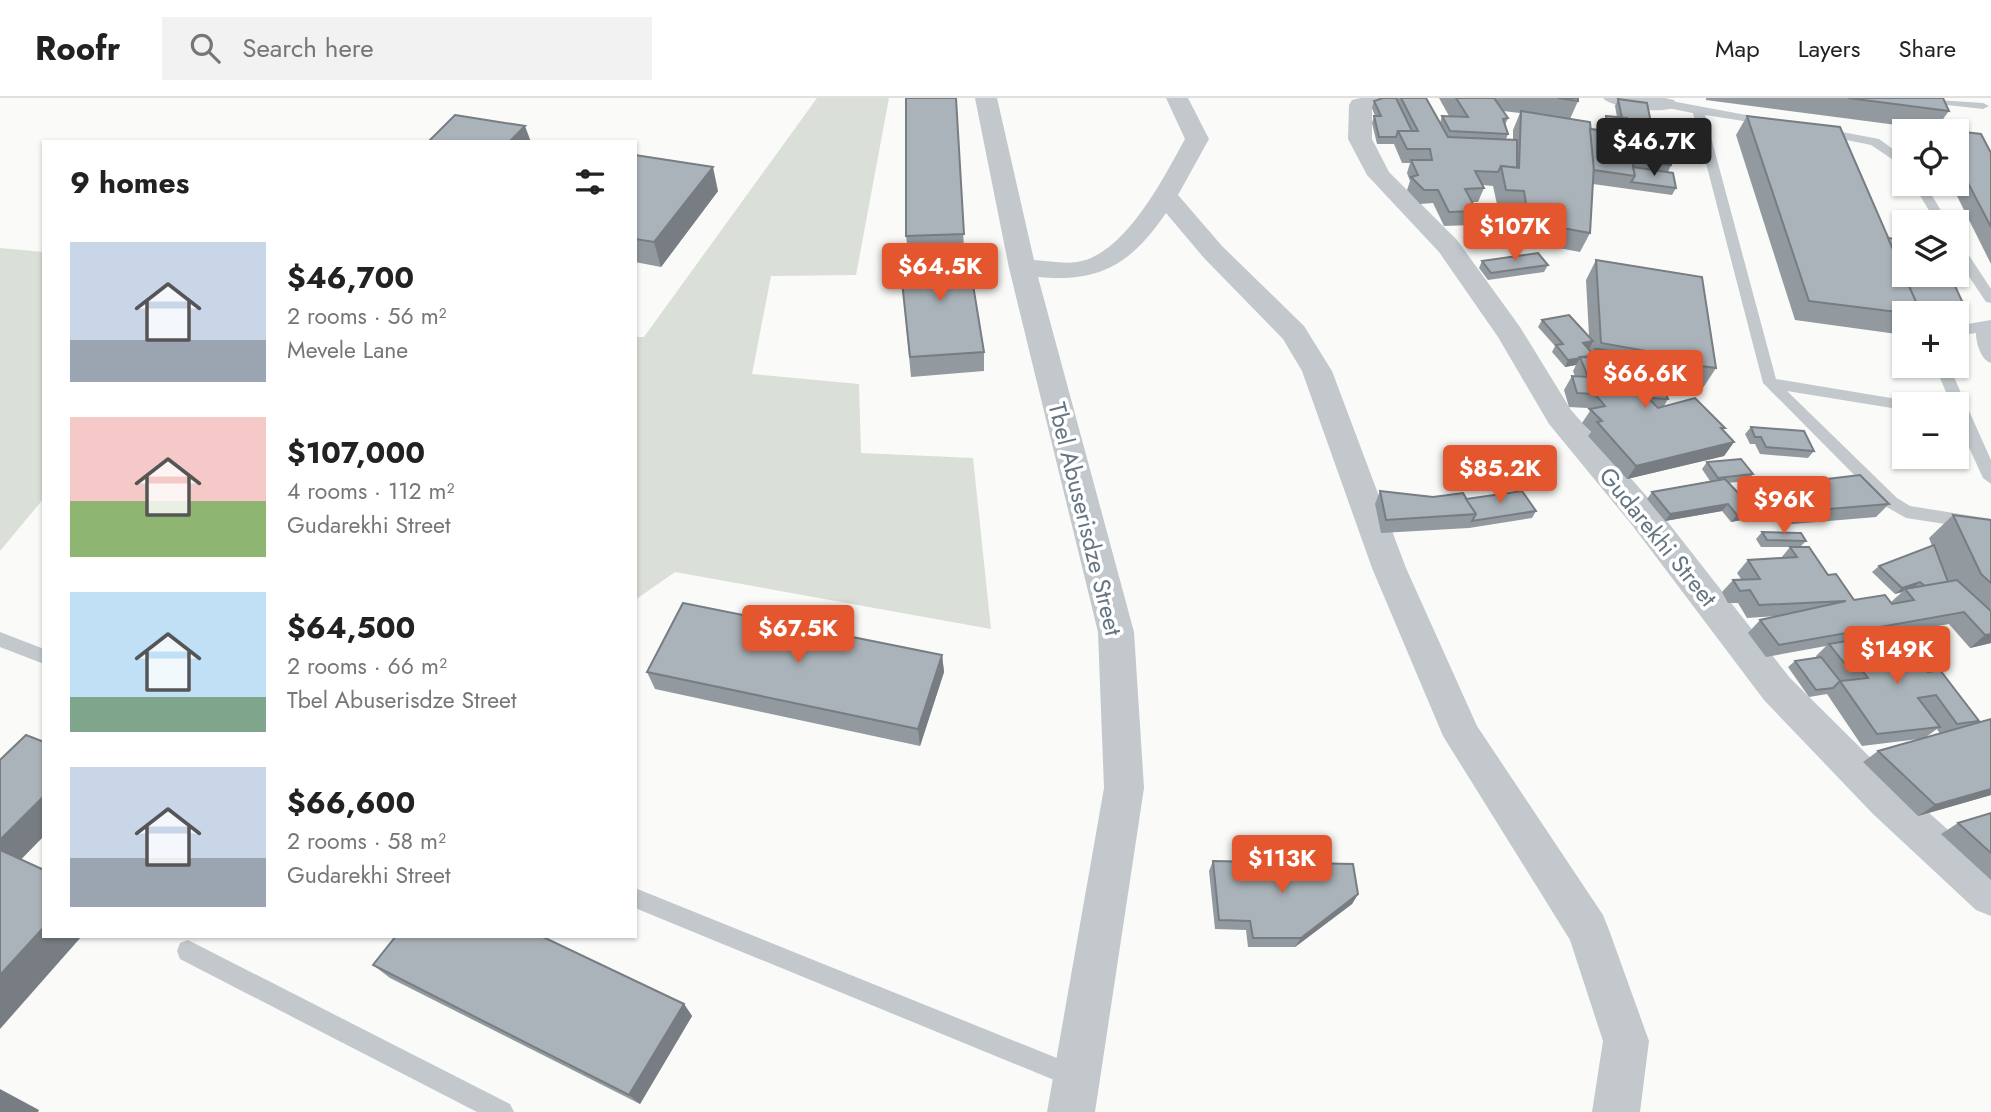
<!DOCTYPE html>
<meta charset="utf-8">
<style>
:root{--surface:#fff;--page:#f2f2f2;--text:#222;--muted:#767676;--line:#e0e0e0;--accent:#e4572e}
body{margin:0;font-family:Jost,sans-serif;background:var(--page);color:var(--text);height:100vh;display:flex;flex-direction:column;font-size:26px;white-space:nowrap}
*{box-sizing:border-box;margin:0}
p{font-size:23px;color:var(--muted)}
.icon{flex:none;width:38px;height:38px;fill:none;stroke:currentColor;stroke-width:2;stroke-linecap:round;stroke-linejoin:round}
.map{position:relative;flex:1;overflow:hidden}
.details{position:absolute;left:42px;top:42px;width:595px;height:798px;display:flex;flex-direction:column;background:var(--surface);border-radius:0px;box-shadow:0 2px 5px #0004}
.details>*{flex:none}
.buttons{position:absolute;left:1892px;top:21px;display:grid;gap:14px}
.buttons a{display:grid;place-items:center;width:77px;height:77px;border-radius:0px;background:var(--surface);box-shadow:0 2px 5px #0004;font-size:35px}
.price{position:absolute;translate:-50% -60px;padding:0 16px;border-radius:7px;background:var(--accent);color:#fff;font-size:23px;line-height:46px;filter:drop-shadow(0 2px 4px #0008)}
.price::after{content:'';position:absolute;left:50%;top:42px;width:21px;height:16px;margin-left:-10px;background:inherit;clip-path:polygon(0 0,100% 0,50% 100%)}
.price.on{background:#222;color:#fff}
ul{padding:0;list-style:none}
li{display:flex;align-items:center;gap:21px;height:175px;padding:0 28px}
li span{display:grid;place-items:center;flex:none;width:196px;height:140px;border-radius:0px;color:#555}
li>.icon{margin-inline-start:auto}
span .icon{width:84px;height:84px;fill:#fffc;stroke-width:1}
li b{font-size:30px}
h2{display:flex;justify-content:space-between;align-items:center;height:84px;padding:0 28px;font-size:30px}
header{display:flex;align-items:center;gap:42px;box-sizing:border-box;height:98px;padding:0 35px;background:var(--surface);border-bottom:2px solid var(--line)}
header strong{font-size:33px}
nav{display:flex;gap:38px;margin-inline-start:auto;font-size:24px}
.search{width:490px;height:63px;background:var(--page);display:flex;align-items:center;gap:18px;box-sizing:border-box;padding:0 24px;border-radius:0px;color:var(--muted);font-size:26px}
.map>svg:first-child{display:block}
.green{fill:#dadfd7}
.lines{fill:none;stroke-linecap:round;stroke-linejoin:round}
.service{fill:#c3c8cc;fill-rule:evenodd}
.minor{fill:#c3c8cc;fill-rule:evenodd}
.wall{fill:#929a9f;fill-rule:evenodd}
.shaded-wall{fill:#777d82}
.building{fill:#aab3b9;stroke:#777d82;stroke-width:2}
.labels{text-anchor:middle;stroke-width:7;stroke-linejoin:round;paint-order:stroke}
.street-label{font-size:24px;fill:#657683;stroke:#fff}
</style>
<header>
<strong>Roofr</strong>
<div class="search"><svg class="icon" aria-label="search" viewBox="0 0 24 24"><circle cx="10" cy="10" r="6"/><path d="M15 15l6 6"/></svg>Search here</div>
<nav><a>Map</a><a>Layers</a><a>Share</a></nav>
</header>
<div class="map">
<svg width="1991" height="1014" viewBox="0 0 1991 1014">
<rect width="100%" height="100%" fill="#fafaf8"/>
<!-- green -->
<g class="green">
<polygon points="817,0 889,0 856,177 771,178 752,276 859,286 861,355 973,360 991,531 675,474 635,502 635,239 644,239"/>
<polygon points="0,150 44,154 44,400 0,453"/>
</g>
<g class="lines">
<!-- service -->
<g class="service">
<polygon points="1655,0 1773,22 1773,26 1769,27 1705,17 1776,281 1909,303 1911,306 1904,306 1904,312 1787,293 1897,400 1910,408 1991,421 1991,433 1906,420 1885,408 1763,285 1693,15 1662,9"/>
<polygon points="1906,0 1983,5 1989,8 1983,11 1912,3"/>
<polygon points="1821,30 1879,41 1904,59 1904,69 1871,47 1817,36 1815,34"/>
<polygon points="1913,86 1925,86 1948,124 1936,124"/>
<polygon points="1956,144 1961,145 1991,191 1991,205 1986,204 1956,159"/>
<path d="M 1991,222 L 1991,265 C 1981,262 1976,245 1976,235 L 1956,238 L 1956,228 Z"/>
<polygon points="1935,268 1949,268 1991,362 1991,386 1983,380 1956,321 1956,306 1951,306"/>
<polygon points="0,534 44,551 44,566 0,549"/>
<polygon points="635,790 1084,971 1088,979 1084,987 1076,991 635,810"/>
<polygon points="188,842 510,1006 514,1014 477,1014 180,861 177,853 180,845"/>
</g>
<!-- minor -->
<g class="minor">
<path d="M 975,0 L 997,0 L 1034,162 C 1048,163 1063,166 1077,164 C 1125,157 1164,79 1185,41 L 1166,0 L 1188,0 L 1209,41 L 1178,97 L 1222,148 L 1304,228 L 1332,273 L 1406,470 L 1477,628 L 1603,817 L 1609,832 L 1649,943 L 1640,1014 L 1592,1014 L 1603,943 L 1570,842 L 1443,638 L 1372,470 L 1302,273 L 1283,241 L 1204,160 L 1166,115 C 1131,166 1100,185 1038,179 L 1134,534 L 1144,690 L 1095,1014 L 1047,1014 L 1104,690 L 1098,534 L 1009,170 Z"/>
<polygon points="1361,0 1404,0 1401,5 1372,11 1372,41 1389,74 1457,142 1520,229 1571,312 1656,409 1790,580 1901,690 1991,770 1991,818 1976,812 1873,716 1764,602 1632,427 1549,326 1498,239 1439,154 1367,77 1348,41 1349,7 1352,2"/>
<path d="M 1603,0 L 1665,0 L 1674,2 L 1677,7 C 1670,18 1610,10 1603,0 Z"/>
</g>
</g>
<!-- wall -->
<g class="wall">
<polygon points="956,0 964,151 984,254 984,273 911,279 899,155 908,154 906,138"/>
<path d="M 1383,0 L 1426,0 L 1440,25 L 1442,18 L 1449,18 L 1439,0 L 1578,0 L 1578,3 L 1570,21 L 1590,31 L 1600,32 L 1606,18 L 1617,19 L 1615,8 L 1618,1 L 1652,30 L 1671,67 L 1668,74 L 1676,90 L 1672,97 L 1593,86 L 1590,135 L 1580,154 L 1521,143 L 1515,113 L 1498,111 L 1493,88 L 1482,87 L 1484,90 L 1478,104 L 1472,104 L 1477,113 L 1472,127 L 1444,128 L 1433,105 L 1420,106 L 1407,92 L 1410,83 L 1407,75 L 1410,65 L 1402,65 L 1394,46 L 1377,46 L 1372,25 L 1374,18 L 1375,18 L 1372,10 L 1374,3 ZM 1503,13 L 1520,15 L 1513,32 L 1513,42 L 1506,41 L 1508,36 L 1505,27 L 1508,20 Z"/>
<polygon points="1706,0 1943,0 1949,13 1935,32 1706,2"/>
<polygon points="1747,18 1888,140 1967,214 1956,226 1956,215 1904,215 1904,237 1795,222 1736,37"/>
<polygon points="1956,33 1991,55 1991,166 1951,86 1956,86"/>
<polygon points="635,57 718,93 661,169 635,164"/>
<polygon points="1596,162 1716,270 1703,290 1674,285 1673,279 1659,277 1668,301 1664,308 1725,330 1723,332 1734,344 1724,358 1627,381 1588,338 1591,334 1582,325 1590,313 1587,310 1569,309 1564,292 1572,278 1575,278 1573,273 1576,267 1565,269 1552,254 1555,248 1538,229 1542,222 1589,238 1586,182"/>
<polygon points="1482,163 1548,167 1544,174 1488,182 1479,170"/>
<polygon points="1751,329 1814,353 1808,360 1760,356 1755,346 1750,346 1745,336"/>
<polygon points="1707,364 1753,376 1747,383 1728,385 1739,396 1771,394 1777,387 1889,406 1876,419 1781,427 1774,415 1731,424 1722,413 1665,423 1647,401 1652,394 1710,383 1702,371"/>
<polygon points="1380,393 1433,399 1466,401 1536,413 1532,420 1469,430 1381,435 1375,406"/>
<path d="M 1953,417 L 1991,422 L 1991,545 L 1970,550 L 1949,526 L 1884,538 L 1889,543 L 1928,574 L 1979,623 L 1975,626 L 1991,697 L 1918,718 L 1863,664 L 1878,653 L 1919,641 L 1862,648 L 1827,596 L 1809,599 L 1788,569 L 1795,563 L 1817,560 L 1816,558 L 1826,548 L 1766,559 L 1748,535 L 1760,522 L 1777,518 L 1747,520 L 1738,505 L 1728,505 L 1722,494 L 1733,482 L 1741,481 L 1737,475 L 1748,462 L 1781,460 L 1790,449 L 1792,449 L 1761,449 L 1756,441 L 1762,434 L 1806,443 L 1800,449 L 1854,502 L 1891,504 L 1902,494 L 1895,496 L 1872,474 L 1879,468 L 1932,448 L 1929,440 ZM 1937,631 L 1940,636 L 1926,639 Z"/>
<polygon points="942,557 944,574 920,648 655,591 647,574"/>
<polygon points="1991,715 1991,782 1941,736 1958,725"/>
<polygon points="1213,763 1358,796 1352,806 1295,849 1248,849 1246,832 1215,831 1209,773"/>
<polygon points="373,867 684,906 692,918 640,1006 390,880"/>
</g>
<!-- shaded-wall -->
<g class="shaded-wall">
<polygon points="525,28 531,44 509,44"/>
<polygon points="713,69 718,93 661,169 654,144"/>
<polygon points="1593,243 1590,250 1579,252 1583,245"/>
<polygon points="1580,260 1576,267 1565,269 1568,262"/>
<polygon points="1734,344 1724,358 1627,381 1636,368"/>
<polygon points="1728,406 1722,413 1665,423 1670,416"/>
<polygon points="1780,409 1774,416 1731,424 1737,417"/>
<polygon points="1920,484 1913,490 1905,491 1902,494 1895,496 1902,490"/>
<polygon points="1991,536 1991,545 1970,550 1985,537"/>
<polygon points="942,557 944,574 920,648 918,631"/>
<polygon points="1991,691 1991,697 1918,718 1935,707"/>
<polygon points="44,698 44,738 0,783 0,742"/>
<polygon points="1358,796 1352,806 1295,849 1301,840"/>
<polygon points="44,829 44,838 82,838 0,931 0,877"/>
<polygon points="684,906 692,918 640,1006 629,997"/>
<polygon points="0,991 39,1012 38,1014 0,1014"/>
</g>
<!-- building -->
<g class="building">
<polygon points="906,0 956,0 964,136 906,138"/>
<polygon points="1383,0 1396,0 1412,33 1398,33 1396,39 1379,39 1374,18 1381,18 1374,3"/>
<polygon points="1401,0 1426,0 1448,39 1517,42 1517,70 1501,68 1498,74 1475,73 1484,90 1465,91 1477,113 1449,114 1438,92 1424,92 1411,79 1418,77 1411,62 1432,62 1430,51 1407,51 1398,33 1418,33"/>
<polygon points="1456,0 1494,0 1508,20 1503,21 1508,36 1450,33 1442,18 1468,19"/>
<polygon points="1558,0 1578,0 1578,3"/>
<polygon points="1848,0 1943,0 1949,13"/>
<polygon points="1618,1 1647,5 1652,30 1628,27 1627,20 1622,20"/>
<polygon points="1521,13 1590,24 1594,66 1590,135 1529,124 1524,93 1506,92 1501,68 1519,70"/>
<polygon points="455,17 525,28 509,44 428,44"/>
<polygon points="1606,18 1627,20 1628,27 1664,32 1671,67 1632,62 1635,78 1594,72 1590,31 1608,33"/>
<polygon points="1747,18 1840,29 1921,215 1905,215 1809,203"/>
<polygon points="1956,33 1981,36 1991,55 1991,129 1956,62"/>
<polygon points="635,57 713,69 654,144 635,141"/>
<polygon points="1633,69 1673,75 1676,90 1631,84 1635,78"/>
<polygon points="1888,140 1904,142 1904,176"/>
<polygon points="967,150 984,254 910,259 899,155"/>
<polygon points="1538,155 1548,167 1491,175 1482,163"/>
<polygon points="1596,162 1702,179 1716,270 1687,266 1686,260 1601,245"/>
<polygon points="1904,177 1950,177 1967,214 1918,208"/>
<polygon points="1569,217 1593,243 1583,245 1593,256 1591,258 1580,259 1581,260 1568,262 1556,247 1563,246 1542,222"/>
<polygon points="1595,251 1598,251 1652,260 1668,301 1648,300 1658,310 1695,300 1725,330 1721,330 1734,344 1636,368 1597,324 1602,323 1590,311 1605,308 1595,296 1577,295 1572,278 1588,279 1580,259 1598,260"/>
<polygon points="1751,329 1804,333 1814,353 1766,349 1761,339 1755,339"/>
<polygon points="1741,361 1753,376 1718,380 1707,364"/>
<polygon points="1860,377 1889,406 1793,414 1777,387"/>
<polygon points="1725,381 1739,396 1770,391 1780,409 1737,417 1728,406 1670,416 1652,394"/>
<polygon points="1380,393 1433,399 1463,395 1476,416 1386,422"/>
<polygon points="1522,393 1536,413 1472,423 1476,416 1466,401"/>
<polygon points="1953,417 1991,422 1991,485 1981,476"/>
<polygon points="1762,434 1801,435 1806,443 1767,442"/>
<polygon points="1934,447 1948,484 1925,488 1920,484 1902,490 1879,468"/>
<polygon points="1790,449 1809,449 1828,477 1836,476 1854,502 1885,497 1892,506 1914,502 1905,491 1957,482 1991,513 1991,536 1985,537 1964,514 1779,547 1760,522 1846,503 1759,507 1750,492 1740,493 1733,482 1760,481 1748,462 1797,459"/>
<polygon points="683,505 942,557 918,631 647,574"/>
<polygon points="1883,537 1889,543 1902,541 1928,574 1940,572 1979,623 1957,626 1936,597 1918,600 1940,629 1877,636 1840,583 1868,580 1860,570 1849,571 1829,546"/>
<polygon points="1821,559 1840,583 1833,590 1816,592 1795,563"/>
<polygon points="1991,621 1991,691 1935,707 1878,653"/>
<polygon points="26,637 44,644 44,698 0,742 0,662"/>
<polygon points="1991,715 1991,755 1958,725"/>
<polygon points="0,752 44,772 44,829 0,877"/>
<polygon points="1213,763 1353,766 1358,796 1301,840 1253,840 1250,823 1219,822"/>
<polygon points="396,838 541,838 684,906 629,997 373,867"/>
</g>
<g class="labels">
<!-- street labels -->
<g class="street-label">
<text transform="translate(1085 421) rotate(76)" y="8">Tbel Abuserisdze Street</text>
<text transform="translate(1658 439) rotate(51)" y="8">Gudarekhi Street</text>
</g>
</g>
</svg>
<div class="buttons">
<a><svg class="icon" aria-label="locate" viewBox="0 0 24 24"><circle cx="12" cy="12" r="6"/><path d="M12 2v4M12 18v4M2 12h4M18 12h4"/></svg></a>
<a><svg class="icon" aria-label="layers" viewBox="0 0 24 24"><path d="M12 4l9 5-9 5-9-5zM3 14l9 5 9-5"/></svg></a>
<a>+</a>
<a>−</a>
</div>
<b class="price on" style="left:1654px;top:80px">$46.7K</b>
<b class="price" style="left:1515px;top:165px">$107K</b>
<b class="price" style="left:940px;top:205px">$64.5K</b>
<b class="price" style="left:1645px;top:312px">$66.6K</b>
<b class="price" style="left:1500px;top:407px">$85.2K</b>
<b class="price" style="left:1784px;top:438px">$96K</b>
<b class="price" style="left:798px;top:567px">$67.5K</b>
<b class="price" style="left:1897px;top:588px">$149K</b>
<b class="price" style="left:1282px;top:797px">$113K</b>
<section class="details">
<h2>9 homes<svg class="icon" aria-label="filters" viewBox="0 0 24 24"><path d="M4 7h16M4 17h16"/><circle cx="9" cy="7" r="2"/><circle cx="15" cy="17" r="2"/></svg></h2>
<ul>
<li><span style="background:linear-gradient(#c9d6e8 70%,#9aa5b1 0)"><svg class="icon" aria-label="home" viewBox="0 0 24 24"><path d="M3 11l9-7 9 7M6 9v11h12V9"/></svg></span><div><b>$46,700</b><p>2 rooms · 56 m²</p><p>Mevele Lane</p></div></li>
<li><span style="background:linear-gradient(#f6c9c9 60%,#8fb573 0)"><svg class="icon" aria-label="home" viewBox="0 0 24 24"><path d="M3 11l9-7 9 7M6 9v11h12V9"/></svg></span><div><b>$107,000</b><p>4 rooms · 112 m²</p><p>Gudarekhi Street</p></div></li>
<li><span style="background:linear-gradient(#bfe0f5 75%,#7fa58c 0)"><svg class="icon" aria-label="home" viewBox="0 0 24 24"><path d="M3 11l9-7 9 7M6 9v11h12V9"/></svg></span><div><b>$64,500</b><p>2 rooms · 66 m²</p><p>Tbel Abuserisdze Street</p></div></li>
<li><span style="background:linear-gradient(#c9d6e8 65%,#9aa5b1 0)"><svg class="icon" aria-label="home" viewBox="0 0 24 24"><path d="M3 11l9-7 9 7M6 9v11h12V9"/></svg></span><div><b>$66,600</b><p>2 rooms · 58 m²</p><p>Gudarekhi Street</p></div></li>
</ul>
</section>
</div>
